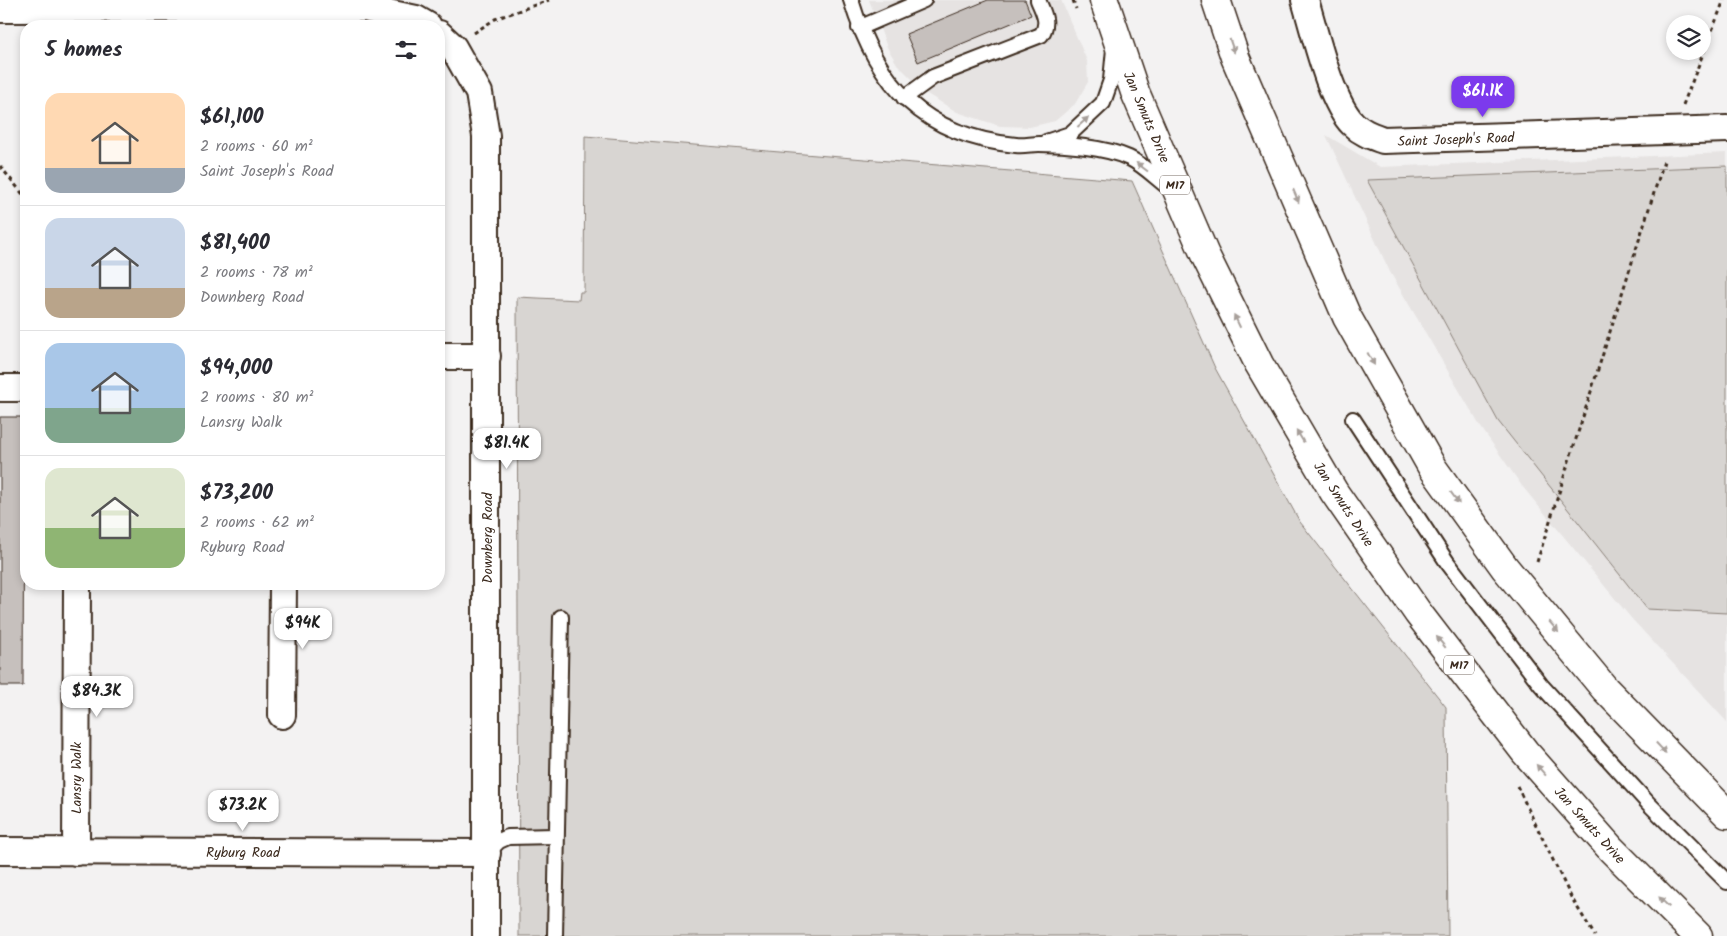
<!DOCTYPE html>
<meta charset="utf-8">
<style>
:root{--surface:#fff;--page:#f2f2f3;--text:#2b2b33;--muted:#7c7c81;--line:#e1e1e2;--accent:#7c3aed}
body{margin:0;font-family:Kalam,sans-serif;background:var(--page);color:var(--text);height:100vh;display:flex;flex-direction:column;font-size:19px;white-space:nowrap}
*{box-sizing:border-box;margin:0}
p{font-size:16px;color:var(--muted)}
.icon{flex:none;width:28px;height:28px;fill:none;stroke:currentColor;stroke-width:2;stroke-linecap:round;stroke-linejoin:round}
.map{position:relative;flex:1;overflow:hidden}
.side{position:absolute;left:20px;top:20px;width:425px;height:570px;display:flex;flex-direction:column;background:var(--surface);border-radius:20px;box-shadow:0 2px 8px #0003}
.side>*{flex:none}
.tools{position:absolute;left:1666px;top:15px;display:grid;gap:10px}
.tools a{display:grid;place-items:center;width:45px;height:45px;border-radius:50%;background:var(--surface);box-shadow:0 2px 8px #0003;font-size:25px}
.price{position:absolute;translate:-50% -42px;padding:0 11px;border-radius:10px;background:#fff;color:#222;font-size:16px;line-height:32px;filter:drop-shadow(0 1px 2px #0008)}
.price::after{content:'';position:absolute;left:50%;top:30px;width:15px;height:11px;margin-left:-8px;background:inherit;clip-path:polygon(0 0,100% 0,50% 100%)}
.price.on{background:var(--accent);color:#fff}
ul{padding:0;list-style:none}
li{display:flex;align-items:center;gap:15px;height:125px;padding:0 25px}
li+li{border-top:1px solid var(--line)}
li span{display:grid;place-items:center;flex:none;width:140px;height:100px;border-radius:15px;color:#555}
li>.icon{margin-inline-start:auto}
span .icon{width:60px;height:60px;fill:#fffc;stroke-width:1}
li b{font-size:21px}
h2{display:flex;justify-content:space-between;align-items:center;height:60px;padding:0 25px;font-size:21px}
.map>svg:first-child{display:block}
.built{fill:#e6e3e2}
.green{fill:#d8d5d2;stroke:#8a8078}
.building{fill:#c6c0bd;stroke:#3b2a1e}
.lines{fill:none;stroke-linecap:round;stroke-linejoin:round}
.service-casing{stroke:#3b2a1e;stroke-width:18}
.minor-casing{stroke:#3b2a1e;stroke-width:30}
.primary-casing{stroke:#3b2a1e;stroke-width:31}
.path{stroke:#3b2a1e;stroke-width:3;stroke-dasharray:4 4;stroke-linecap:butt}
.service{stroke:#fff;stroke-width:14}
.minor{stroke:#fff;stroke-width:26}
.primary{stroke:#fff;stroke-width:28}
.oneway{fill:#a79f9a}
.labels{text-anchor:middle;stroke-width:4;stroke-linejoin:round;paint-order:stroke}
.shield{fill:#fff;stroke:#766a62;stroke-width:1}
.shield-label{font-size:12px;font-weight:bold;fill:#3b2a1e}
.street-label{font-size:14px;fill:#3b2a1e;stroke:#fff}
</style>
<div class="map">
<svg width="1727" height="936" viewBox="0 0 1727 936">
<rect width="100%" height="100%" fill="#f3f2f2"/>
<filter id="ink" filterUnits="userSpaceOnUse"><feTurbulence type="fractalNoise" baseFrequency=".02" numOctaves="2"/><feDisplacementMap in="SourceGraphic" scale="10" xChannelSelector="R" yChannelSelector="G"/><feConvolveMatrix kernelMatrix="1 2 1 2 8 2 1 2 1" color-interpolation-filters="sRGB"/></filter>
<g filter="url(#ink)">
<!-- built -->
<g class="built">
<polygon points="869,0 1061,0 1087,61 1088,82 1075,104 1055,121 1030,127 1000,126 957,112 927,94 897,64 887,47"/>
<polygon points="1326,135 1380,167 1727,153 1727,722 1631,618 1522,486 1480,426 1390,272"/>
</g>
<!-- green -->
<g class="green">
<polygon points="585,136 1132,181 1215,368 1300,522 1446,707 1448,936 519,936 517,297 579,300 580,292 584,292"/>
<polygon points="1727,166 1727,613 1647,609 1498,421 1367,180"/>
</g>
<!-- building -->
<g class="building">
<polygon points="988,0 1025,0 1031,15 918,62 906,34"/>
<polygon points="0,417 24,417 23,686 0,686"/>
</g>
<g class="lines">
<defs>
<g id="service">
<path d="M 851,0 C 877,86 924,136 1016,145 C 1024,146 1031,144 1039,144 C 1065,144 1105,147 1129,158 C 1144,165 1158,180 1172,190"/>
<polyline points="859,28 924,0"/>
<path d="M 904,98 L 933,77 L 1041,35 C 1050,23 1043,12 1038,0"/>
<polyline points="1046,142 1070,134 1103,103 1111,80 1114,49"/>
<polyline points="1353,419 1447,562 1541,685 1648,803 1727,882"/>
<polyline points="487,853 499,841 508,837 556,836"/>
<polyline points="555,936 561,617"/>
</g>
<g id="minor">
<path d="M 1305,0 C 1315,33 1330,101 1353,124 C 1362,133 1372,136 1383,140 L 1727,129"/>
<polyline points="0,9 364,8 416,19 428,26"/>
<polyline points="439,34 453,47 479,93 486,136 486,936"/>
<polyline points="439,356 487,356"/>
<polyline points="0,388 26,388"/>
<polyline points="282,715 283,584"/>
<polyline points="0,851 487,853"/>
<polyline points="76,852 77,584"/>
</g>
<g id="primary">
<polyline points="1104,0 1135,92 1205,255 1259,364 1334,492 1418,613 1525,752 1611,849 1698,936"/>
<polyline points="1216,0 1235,57 1347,317 1432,467 1505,568 1605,689 1727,814"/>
</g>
</defs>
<!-- service casing -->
<use href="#service" class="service-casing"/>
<!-- minor casing -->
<use href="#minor" class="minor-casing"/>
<!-- primary casing -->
<use href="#primary" class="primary-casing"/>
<!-- path -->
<g class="path">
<polyline points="1073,0 1076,9"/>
<polyline points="474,33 495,19 549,0"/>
<polyline points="1683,105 1724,0"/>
<polyline points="0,166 26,198"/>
<polyline points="1537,562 1665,158"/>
<polyline points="1517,786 1571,897 1595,936"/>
</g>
<!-- service -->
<use href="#service" class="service"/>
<!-- minor -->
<use href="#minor" class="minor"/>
<!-- primary -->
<use href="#primary" class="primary"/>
</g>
<!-- one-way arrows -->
<defs><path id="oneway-solid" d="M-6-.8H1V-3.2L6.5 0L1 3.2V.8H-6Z" transform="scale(1.25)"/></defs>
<g class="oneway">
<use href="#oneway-solid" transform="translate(1232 46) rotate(71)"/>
<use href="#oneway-solid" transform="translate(1083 122) rotate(-42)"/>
<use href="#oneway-solid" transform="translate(1142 167) rotate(-143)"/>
<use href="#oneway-solid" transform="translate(1296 196) rotate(67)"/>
<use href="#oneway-solid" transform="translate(1237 321) rotate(-116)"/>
<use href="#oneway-solid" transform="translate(1371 359) rotate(61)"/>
<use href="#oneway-solid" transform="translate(1300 436) rotate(-121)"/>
<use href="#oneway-solid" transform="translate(1455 498) rotate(54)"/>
<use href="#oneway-solid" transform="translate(1554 627) rotate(50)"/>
<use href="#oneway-solid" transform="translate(1441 642) rotate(-129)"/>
<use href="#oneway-solid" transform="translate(1661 748) rotate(47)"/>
<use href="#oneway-solid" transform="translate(1541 770) rotate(-131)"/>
<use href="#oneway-solid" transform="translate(1664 902) rotate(-135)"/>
</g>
</g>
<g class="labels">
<!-- shield labels -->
<g class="shield">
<rect x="1160" y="175.5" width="30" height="19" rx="4"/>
<rect x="1444" y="655.5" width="30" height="19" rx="4"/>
</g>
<g class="shield-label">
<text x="1175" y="189">M17</text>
<text x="1459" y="669">M17</text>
</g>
<!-- street labels -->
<g class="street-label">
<text transform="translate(1147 117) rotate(67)" y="5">Jan Smuts Drive</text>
<text transform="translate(1456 139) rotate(-2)" y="5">Saint Joseph's Road</text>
<text transform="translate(1344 504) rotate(57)" y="5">Jan Smuts Drive</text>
<text transform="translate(487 538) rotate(-90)" y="5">Downberg Road</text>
<text transform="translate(76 778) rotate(-90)" y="5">Lansry Walk</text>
<text transform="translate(1590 825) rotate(48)" y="5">Jan Smuts Drive</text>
<text x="243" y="857">Ryburg Road</text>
</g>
</g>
</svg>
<div class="tools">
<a><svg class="icon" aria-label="layers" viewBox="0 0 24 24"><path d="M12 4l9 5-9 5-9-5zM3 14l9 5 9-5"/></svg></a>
</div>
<b class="price on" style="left:1483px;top:118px">$61.1K</b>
<b class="price" style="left:507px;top:470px">$81.4K</b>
<b class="price" style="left:303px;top:650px">$94K</b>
<b class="price" style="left:97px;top:718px">$84.3K</b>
<b class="price" style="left:243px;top:832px">$73.2K</b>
<section class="side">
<h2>5 homes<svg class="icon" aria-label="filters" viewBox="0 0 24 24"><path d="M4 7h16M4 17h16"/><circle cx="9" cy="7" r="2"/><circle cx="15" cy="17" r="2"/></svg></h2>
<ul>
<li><span style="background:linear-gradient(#ffd9b3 75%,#9aa5b1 0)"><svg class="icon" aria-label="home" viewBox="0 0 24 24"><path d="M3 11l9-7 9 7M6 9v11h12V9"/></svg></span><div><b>$61,100</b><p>2 rooms · 60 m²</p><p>Saint Joseph's Road</p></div></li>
<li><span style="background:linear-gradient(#c9d6e8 70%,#b9a48a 0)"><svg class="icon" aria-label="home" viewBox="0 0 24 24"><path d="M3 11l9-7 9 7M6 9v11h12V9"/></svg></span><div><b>$81,400</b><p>2 rooms · 78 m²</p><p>Downberg Road</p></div></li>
<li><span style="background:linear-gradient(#a9c7e8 65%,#7fa58c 0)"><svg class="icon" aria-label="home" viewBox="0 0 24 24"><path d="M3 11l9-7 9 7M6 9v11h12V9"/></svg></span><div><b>$94,000</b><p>2 rooms · 80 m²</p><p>Lansry Walk</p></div></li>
<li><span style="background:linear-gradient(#dfe7d0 60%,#8fb573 0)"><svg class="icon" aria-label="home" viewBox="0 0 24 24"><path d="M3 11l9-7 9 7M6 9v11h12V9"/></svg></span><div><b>$73,200</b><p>2 rooms · 62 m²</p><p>Ryburg Road</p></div></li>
</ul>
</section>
</div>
